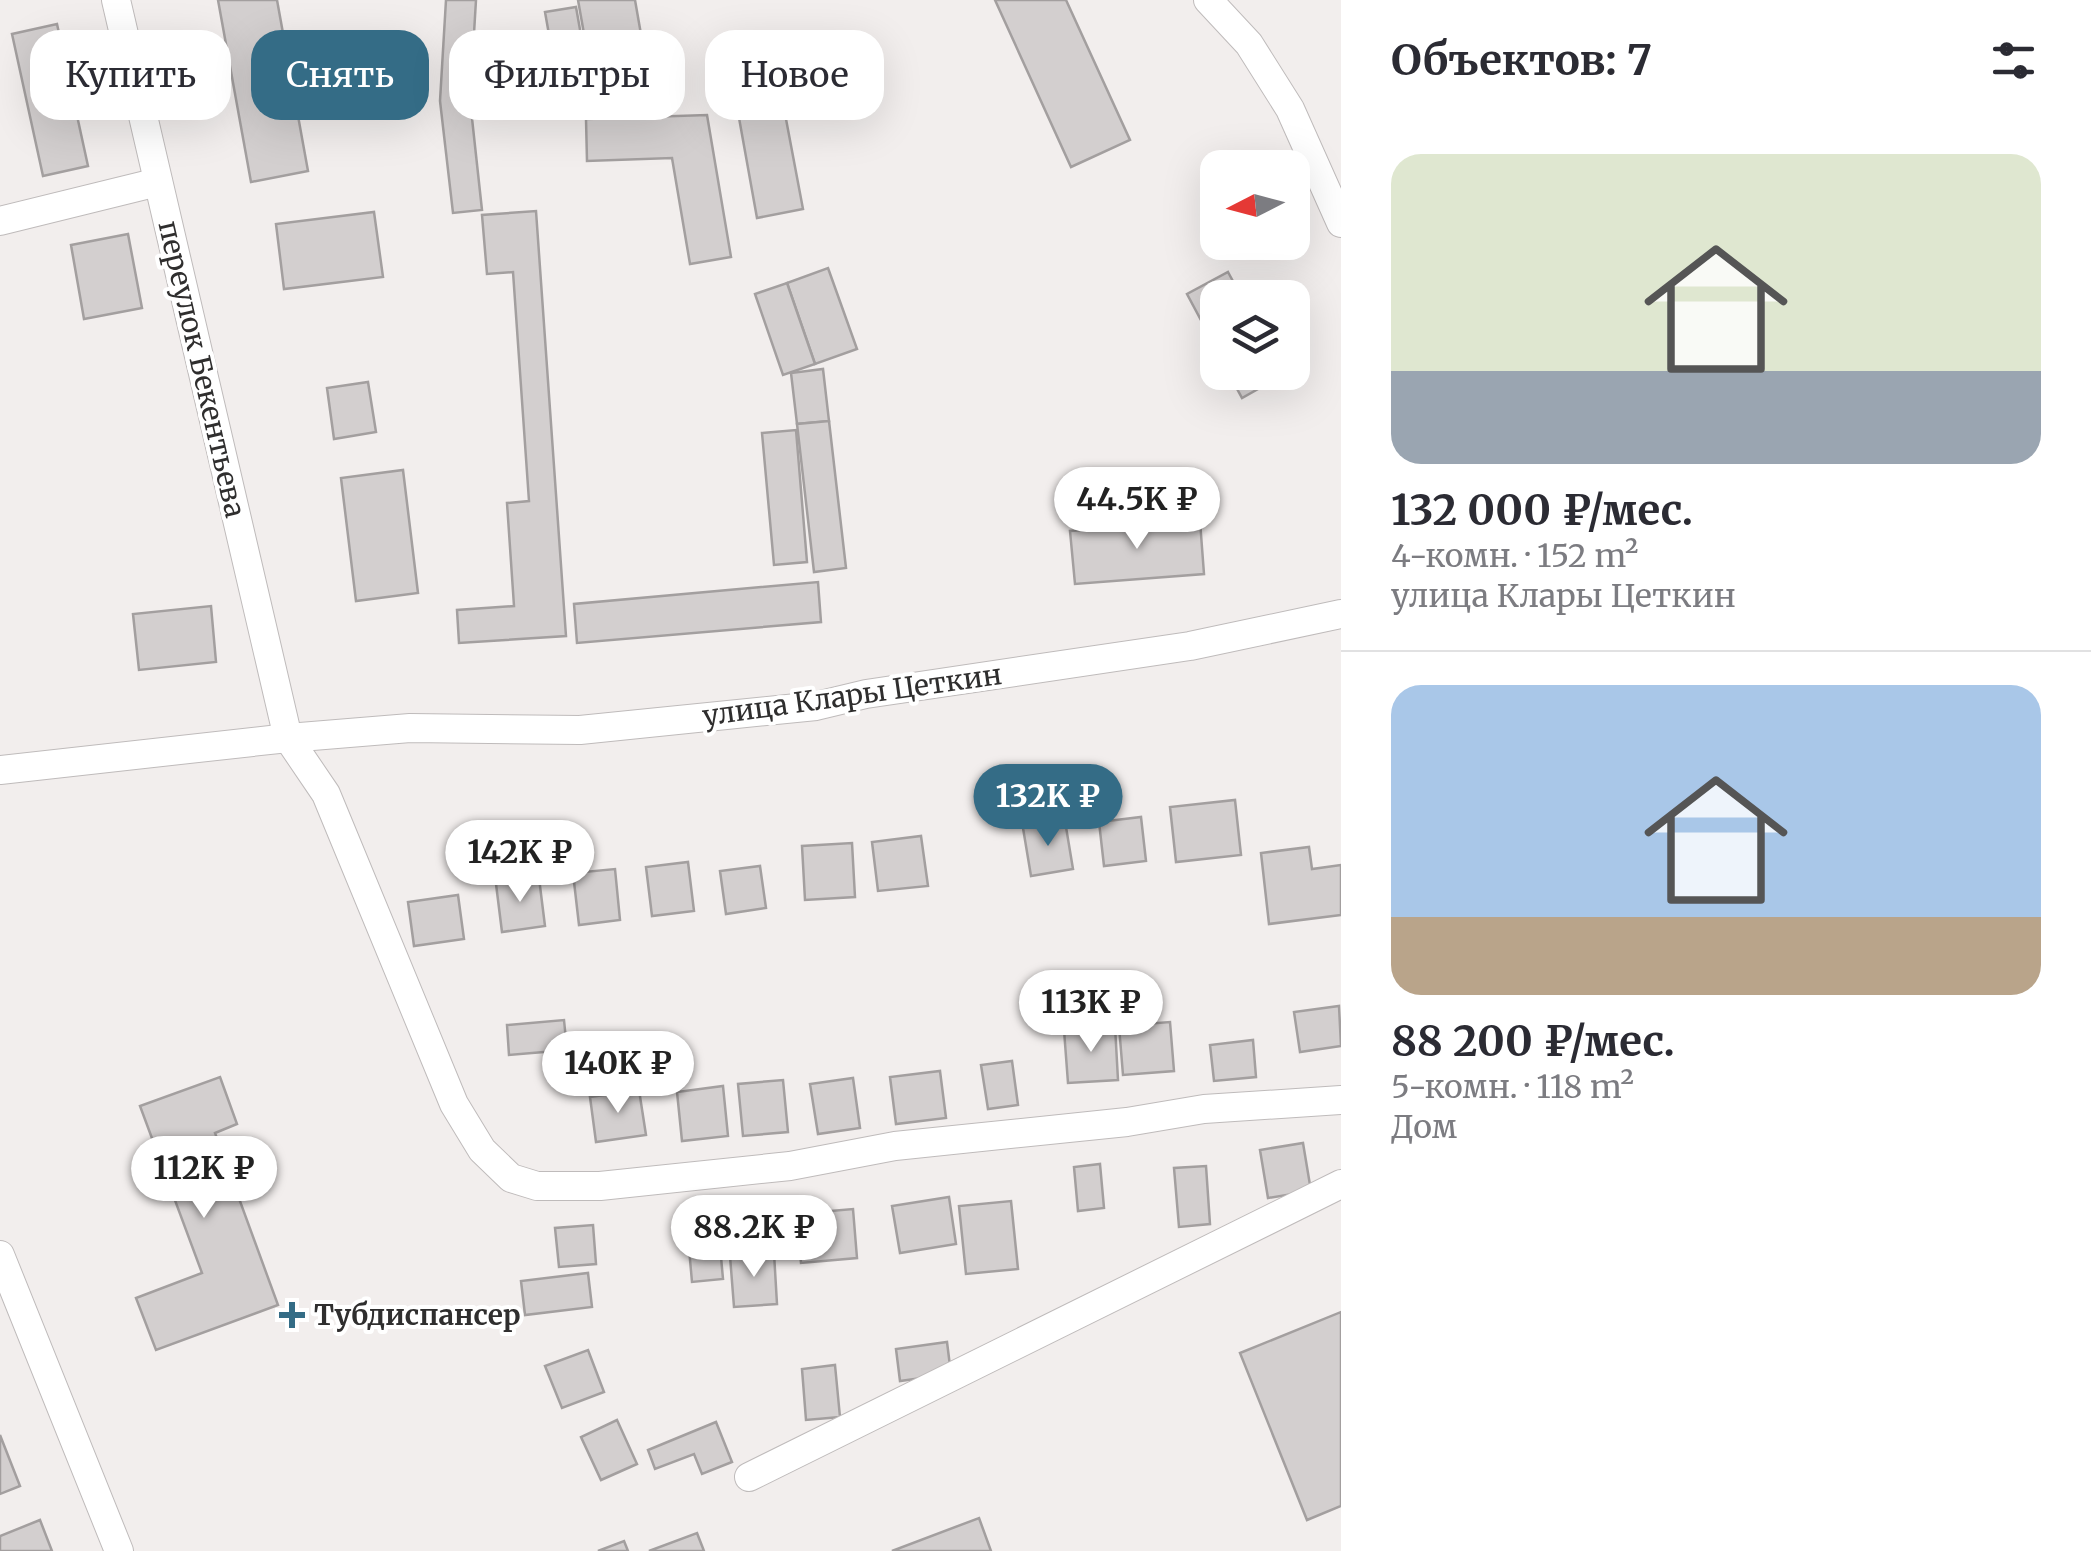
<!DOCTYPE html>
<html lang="ru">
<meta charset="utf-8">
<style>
:root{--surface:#fff;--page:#f2f2f3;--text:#2b2b33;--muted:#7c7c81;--line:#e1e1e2;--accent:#346c86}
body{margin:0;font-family:Merriweather,serif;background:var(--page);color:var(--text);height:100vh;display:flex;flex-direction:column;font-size:38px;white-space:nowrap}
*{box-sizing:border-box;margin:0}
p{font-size:32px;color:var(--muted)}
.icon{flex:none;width:55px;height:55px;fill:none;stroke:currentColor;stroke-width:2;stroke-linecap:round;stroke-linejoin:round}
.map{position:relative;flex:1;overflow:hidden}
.panel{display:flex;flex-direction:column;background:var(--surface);width:750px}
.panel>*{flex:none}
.hud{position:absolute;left:30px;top:30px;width:950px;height:90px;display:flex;gap:20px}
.needle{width:65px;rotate:264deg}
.controls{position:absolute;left:1200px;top:150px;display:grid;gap:20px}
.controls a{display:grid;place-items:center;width:110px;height:110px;border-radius:20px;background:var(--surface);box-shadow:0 10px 40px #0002;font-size:50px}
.price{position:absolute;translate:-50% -85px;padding:0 22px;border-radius:35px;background:#fff;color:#222;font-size:32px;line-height:65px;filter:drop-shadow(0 2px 5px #0008)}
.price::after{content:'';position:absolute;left:50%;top:60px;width:30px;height:22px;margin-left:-15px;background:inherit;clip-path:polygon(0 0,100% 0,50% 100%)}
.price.selected{background:var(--accent);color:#fff}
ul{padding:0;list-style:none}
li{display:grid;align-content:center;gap:20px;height:530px;padding:0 50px}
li+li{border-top:2px solid var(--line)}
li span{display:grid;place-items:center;height:310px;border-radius:30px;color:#555}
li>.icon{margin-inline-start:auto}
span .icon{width:180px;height:180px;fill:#fffc;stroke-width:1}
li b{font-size:42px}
h2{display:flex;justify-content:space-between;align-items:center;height:120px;padding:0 50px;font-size:42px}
.pill{padding:0 35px;border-radius:30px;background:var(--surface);box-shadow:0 10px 40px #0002;font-size:35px;line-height:90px}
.pill.selected{background:var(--accent);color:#fff}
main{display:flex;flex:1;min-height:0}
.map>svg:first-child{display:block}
.building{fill:#d3cfcf;stroke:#a39f9f;stroke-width:2.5}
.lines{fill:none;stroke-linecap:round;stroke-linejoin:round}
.minor-casing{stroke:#bfbbbb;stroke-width:30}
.minor{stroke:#fff;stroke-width:28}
.poi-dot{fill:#346c86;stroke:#fff;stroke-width:4}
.labels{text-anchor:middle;stroke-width:8;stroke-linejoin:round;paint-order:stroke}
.street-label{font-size:28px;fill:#2f2e2e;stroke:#fff}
.poi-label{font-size:28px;font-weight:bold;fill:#2f2e2e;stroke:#fff;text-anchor:start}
</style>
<main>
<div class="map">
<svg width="1341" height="1551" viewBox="0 0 1341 1551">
<rect width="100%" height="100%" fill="#f2eeed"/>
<!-- building -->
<g class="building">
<polygon points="218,0 277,0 308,171 251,182"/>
<polygon points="446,0 476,0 470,100 482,210 453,213 440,101"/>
<polygon points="578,0 635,0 649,80 594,90"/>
<polygon points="995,0 1066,0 1130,140 1071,167"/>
<polygon points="576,7 587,69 556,74 545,12"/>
<polygon points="57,24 88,166 43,176 12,34"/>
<polygon points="779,82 803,209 757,218 734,90"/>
<polygon points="707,115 731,257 690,264 672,158 587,161 586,119"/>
<polygon points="536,211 566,636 459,643 457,610 514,606 507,503 529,501 513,272 487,274 482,215"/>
<polygon points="374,212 383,277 284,289 276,224"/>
<polygon points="128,234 142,308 84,319 71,245"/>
<polygon points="828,268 857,349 815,364 787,283"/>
<polygon points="1228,272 1242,298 1218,298 1218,352 1187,294"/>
<polygon points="787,283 815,364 783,375 755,294"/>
<polygon points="823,369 829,421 797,424 791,373"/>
<polygon points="1228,372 1282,372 1283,375 1242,398"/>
<polygon points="368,382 376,432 334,439 327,388"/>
<polygon points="829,421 846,568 814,572 797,424"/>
<polygon points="796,430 807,562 774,565 762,433"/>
<polygon points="403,470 418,593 356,601 341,478"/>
<polygon points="1200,521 1204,574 1075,584 1070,531"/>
<polygon points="818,582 821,622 577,643 574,604"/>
<polygon points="211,606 216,662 139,670 133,614"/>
<polygon points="1235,800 1241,855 1176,862 1170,807"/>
<polygon points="1141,817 1146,861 1104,866 1099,822"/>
<polygon points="1065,821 1073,869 1031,876 1023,828"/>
<polygon points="921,836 928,886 878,891 872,842"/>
<polygon points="852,843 855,897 805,900 802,846"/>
<polygon points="1309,847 1312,869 1341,865 1341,915 1269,924 1261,853"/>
<polygon points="688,862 694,911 652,916 646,867"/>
<polygon points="760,866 766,908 726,914 720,871"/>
<polygon points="615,869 620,920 579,925 573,873"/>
<polygon points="539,878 545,926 502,932 496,884"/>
<polygon points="458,895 464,939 414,946 408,902"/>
<polygon points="1339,1006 1341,1046 1300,1052 1294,1012"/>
<polygon points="564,1020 567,1050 509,1055 507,1025"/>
<polygon points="1170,1022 1174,1071 1123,1075 1119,1026"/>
<polygon points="1115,1026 1118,1080 1068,1083 1064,1030"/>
<polygon points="1253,1040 1256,1077 1214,1081 1210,1045"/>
<polygon points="1012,1061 1018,1105 988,1109 981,1065"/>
<polygon points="940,1071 946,1118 896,1124 890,1077"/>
<polygon points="220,1077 237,1124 215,1133 278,1305 156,1350 136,1298 202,1273 140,1106"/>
<polygon points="853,1078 860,1128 818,1134 810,1084"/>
<polygon points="783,1080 788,1132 743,1136 738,1084"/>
<polygon points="723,1086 728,1136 682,1141 677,1092"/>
<polygon points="639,1090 646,1135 596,1142 590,1097"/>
<polygon points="1303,1143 1311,1191 1268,1198 1260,1150"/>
<polygon points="1100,1164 1104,1208 1078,1211 1074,1167"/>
<polygon points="1206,1166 1210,1224 1179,1227 1174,1168"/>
<polygon points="949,1197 956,1244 900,1253 892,1206"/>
<polygon points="1011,1201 1018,1269 966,1274 959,1206"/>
<polygon points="853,1209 857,1258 801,1263 796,1214"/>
<polygon points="593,1225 596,1264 559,1267 555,1228"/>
<polygon points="719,1235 723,1279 692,1282 688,1237"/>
<polygon points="774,1253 777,1304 734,1307 730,1256"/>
<polygon points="588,1273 592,1307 525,1315 521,1281"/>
<polygon points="1341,1312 1341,1506 1307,1520 1240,1353"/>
<polygon points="947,1342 951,1374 900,1381 896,1349"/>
<polygon points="588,1350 604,1392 562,1408 545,1366"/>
<polygon points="835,1365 840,1417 806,1420 802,1369"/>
<polygon points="617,1420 637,1464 601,1480 581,1437"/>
<polygon points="716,1422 732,1462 702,1474 694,1454 655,1469 648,1450"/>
<polygon points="0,1435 20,1486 0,1494"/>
<polygon points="979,1518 991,1551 892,1551"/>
<polygon points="40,1520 52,1551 0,1551 0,1536"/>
<polygon points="697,1533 704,1551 649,1551"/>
<polygon points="624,1541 628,1551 598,1551"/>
</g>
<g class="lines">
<defs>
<g id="minor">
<polyline points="116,0 288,738 326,794 454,1104 482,1150 511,1178 537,1186 600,1186 790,1166 895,1146 1127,1122 1204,1109 1341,1100"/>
<polyline points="1208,0 1249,44 1290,109 1341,223"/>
<polyline points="0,221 158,182"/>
<polyline points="0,770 288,738 410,728 580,730 816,706 866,694 1190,646 1341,614"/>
<polyline points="0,1255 119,1551"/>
<polyline points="749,1477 1341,1184"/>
</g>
</defs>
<!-- minor casing -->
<use href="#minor" class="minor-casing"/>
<!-- minor -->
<use href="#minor" class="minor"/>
</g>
<!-- markers -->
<path class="poi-dot" d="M287 1300h10v10h10v10h-10v10h-10v-10h-10v-10h10z"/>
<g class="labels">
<!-- street labels -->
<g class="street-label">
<text transform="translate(202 369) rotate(77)" y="10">переулок Бекентьева</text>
<text transform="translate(852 695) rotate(-8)" y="10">улица Клары Цеткин</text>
</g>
<!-- poi labels -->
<g class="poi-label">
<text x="314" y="1325">Тубдиспансер</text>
</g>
</g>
</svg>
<div class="controls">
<a><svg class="needle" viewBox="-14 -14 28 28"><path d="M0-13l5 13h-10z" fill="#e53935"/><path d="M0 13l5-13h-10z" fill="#7c7c81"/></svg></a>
<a><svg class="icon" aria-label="layers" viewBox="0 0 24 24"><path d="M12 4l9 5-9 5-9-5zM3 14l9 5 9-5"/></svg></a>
</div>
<b class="price" style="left:1137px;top:552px">44.5K ₽</b>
<b class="price selected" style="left:1048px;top:849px">132K ₽</b>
<b class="price" style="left:520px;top:905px">142K ₽</b>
<b class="price" style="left:1091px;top:1055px">113K ₽</b>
<b class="price" style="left:618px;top:1116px">140K ₽</b>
<b class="price" style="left:204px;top:1221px">112K ₽</b>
<b class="price" style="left:754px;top:1280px">88.2K ₽</b>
<div class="hud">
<a class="pill">Купить</a>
<a class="pill selected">Снять</a>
<a class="pill">Фильтры</a>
<a class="pill">Новое</a>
</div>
</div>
<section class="panel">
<h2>Объектов: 7<svg class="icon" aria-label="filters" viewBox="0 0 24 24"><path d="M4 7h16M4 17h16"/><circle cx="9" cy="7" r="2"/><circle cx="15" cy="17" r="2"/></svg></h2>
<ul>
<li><span style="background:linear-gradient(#dfe7d0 70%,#9aa5b1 0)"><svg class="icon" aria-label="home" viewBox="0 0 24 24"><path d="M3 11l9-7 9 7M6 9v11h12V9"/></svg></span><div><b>132 000 ₽/мес.</b><p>4-комн. · 152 m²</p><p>улица Клары Цеткин</p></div></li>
<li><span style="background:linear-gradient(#a9c7e8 75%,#b9a48a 0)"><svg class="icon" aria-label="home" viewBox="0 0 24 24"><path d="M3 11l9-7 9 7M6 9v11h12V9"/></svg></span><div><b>88 200 ₽/мес.</b><p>5-комн. · 118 m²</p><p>Дом</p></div></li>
</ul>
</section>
</main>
